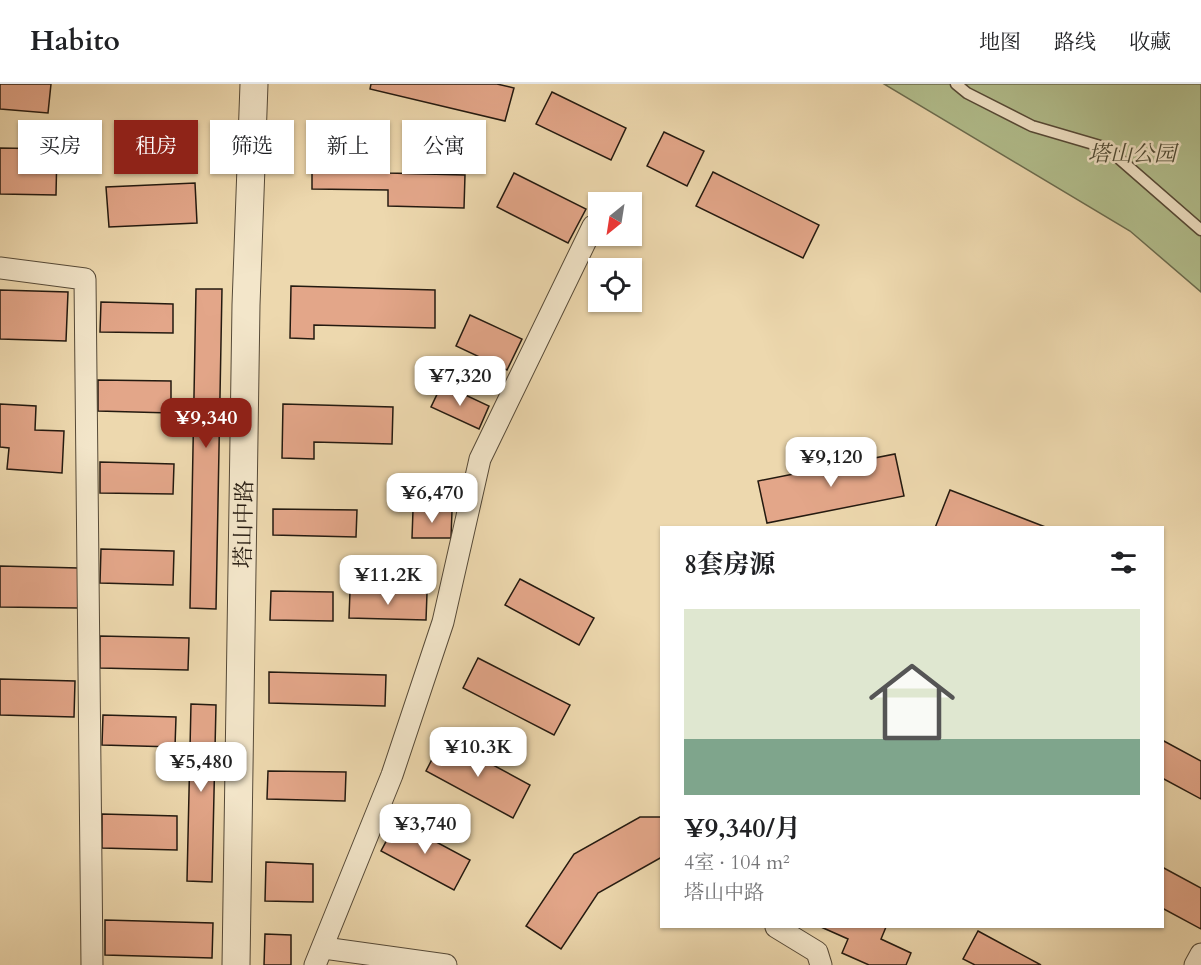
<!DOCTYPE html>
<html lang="zh">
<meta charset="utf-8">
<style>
:root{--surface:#fff;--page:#f2f2f2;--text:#202124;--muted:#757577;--line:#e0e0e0;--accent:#8f2418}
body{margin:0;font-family:Cardo,"Noto Serif SC",serif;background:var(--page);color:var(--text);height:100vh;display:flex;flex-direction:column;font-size:22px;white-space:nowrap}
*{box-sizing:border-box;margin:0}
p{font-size:20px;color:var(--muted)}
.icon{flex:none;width:33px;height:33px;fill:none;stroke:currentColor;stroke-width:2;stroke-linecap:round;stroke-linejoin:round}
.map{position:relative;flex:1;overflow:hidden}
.details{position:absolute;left:660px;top:442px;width:504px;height:402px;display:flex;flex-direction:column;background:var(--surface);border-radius:0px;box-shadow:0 2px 4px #0004}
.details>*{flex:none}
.guide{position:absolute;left:18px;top:36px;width:552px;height:54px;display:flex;gap:12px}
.needle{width:39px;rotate:210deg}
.controls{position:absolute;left:588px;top:108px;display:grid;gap:12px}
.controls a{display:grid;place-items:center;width:54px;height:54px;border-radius:0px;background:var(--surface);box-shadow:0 2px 4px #0004;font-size:30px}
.price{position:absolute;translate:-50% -51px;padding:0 14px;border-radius:12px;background:#fff;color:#222;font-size:20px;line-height:39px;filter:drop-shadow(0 2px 3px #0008)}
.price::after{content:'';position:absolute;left:50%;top:36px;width:18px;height:14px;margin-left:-9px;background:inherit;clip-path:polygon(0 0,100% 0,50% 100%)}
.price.active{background:var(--accent);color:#fff}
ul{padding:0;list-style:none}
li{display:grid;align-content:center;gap:12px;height:318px;padding:0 24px}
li+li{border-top:2px solid var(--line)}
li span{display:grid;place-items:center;height:186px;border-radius:0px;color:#555}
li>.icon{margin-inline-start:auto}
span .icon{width:108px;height:108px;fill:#fffc;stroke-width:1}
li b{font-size:26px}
h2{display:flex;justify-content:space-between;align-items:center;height:72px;padding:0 24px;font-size:26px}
.tag{padding:0 21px;border-radius:0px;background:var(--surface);box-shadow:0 2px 4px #0004;font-size:21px;line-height:54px}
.tag.active{background:var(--accent);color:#fff}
header{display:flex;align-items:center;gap:36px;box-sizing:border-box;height:84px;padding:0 30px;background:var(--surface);border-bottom:2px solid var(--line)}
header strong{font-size:28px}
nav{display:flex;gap:33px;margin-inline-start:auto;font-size:21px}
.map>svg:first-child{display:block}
.green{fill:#b3c08f;stroke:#6c6d50;stroke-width:1.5}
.building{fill:#e3a689;stroke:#241a10;stroke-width:1.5}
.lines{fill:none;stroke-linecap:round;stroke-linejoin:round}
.service-casing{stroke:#564a38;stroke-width:13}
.minor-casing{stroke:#564a38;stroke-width:23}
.tertiary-casing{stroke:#564a38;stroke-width:29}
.service{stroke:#f3e6ca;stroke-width:10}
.minor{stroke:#f3e6ca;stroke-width:21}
.tertiary{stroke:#f3e6ca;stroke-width:27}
.labels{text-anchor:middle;stroke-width:5;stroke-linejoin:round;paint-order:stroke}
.park-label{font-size:22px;font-style:italic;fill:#4f4c36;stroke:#f3e6ca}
.street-label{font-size:22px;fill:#241a10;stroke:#f3e6ca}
</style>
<header>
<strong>Habito</strong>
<nav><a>地图</a><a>路线</a><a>收藏</a></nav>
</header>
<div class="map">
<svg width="1201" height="881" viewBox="0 0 1201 881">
<rect width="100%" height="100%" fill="#edd8ae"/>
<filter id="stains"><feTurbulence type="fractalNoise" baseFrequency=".00333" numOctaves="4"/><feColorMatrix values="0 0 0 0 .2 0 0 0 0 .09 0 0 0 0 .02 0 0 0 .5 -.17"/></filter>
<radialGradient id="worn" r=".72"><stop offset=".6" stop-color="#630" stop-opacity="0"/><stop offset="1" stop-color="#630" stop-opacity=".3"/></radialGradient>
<!-- green -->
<polygon class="green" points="884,0 1201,0 1201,208 1130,147"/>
<!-- building -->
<g class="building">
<polygon points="0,0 51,0 48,29 0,25"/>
<polygon points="371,0 497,0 514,4 505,37 370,5"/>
<polygon points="552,8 626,44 611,76 536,40"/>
<polygon points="664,48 704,67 687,102 647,82"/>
<polygon points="0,64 57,65 56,111 0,110"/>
<polygon points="312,74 388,75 388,89 465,91 464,124 388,122 388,106 312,105"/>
<polygon points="713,88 819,141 803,174 696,122"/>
<polygon points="514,89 586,125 568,159 497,123"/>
<polygon points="195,99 197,139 109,143 106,103"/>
<polygon points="291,202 435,206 435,244 314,241 314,255 290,254"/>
<polygon points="196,205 222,205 216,525 190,524"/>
<polygon points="0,206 68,208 66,257 0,255"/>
<polygon points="101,218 173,220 173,249 100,248"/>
<polygon points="470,231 522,255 507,286 456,262"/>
<polygon points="98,296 171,297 171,329 98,327"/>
<polygon points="442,300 489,322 479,345 431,323"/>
<polygon points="0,320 36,322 35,346 64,347 62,389 7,385 9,364 0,363"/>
<polygon points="283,320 393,323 392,360 314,358 314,375 282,374"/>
<polygon points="895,370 904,412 767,439 758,397"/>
<polygon points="100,378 174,380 173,410 100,409"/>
<polygon points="950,406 1048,444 935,444"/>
<polygon points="273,425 357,426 356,453 273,451"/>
<polygon points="413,426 452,427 451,454 412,454"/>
<polygon points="101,465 174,467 173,501 100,499"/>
<polygon points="0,482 78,484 78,524 0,523"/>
<polygon points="520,495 594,534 579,561 505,521"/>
<polygon points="271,507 333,508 333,537 270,536"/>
<polygon points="350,507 427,509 426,536 349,534"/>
<polygon points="100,552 189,554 188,586 100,584"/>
<polygon points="478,574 570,621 554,651 463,604"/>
<polygon points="269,588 386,591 385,622 269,619"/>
<polygon points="0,595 75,597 74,633 0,631"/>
<polygon points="191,620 216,621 212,798 187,797"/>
<polygon points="103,631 176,633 175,663 102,661"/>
<polygon points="443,654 530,701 513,734 426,687"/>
<polygon points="1162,656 1201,677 1201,715 1162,694"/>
<polygon points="268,687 346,688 345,717 267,715"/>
<polygon points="102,730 177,732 177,766 102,764"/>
<polygon points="640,733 662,733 662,773 598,809 561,865 526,842 574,770"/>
<polygon points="397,737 470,776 454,806 381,767"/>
<polygon points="266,778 313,780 313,818 265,817"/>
<polygon points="1162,783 1201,804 1201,845 1162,824"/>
<polygon points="105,836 213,839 212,874 105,871"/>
<polygon points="821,843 886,843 881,855 911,869 906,881 869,881 842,869 848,855"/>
<polygon points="978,847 1041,881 975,881 963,875"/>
<polygon points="265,850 291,851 291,881 264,881"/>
</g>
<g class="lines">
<defs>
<polyline id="service" points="956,0 967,9 1032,42 1107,64 1201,146"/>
<g id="minor">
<polyline points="0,184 85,195 92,881"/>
<polyline points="776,843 817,868 821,881"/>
<polyline points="324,864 446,881"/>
<polyline points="315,881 392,691 443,538 480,375 593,142"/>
<polyline points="1195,881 1201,870"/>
</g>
<polyline id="tertiary" points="236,881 246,221 254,0"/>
</defs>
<!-- service casing -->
<use href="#service" class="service-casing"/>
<!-- minor casing -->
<use href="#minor" class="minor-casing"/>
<!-- tertiary casing -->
<use href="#tertiary" class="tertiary-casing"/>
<!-- service -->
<use href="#service" class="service"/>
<!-- minor -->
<use href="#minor" class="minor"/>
<!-- tertiary -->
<use href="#tertiary" class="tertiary"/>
</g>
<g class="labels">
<!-- park labels -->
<g class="park-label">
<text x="1132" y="77">塔山公园</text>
</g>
<!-- street labels -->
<g class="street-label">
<text transform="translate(243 440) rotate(-89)" y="8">塔山中路</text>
</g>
</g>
<rect width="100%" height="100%" filter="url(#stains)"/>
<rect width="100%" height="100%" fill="url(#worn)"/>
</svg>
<div class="controls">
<a><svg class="needle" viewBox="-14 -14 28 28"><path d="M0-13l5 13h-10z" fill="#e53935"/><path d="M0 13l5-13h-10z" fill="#757577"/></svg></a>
<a><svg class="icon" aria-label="locate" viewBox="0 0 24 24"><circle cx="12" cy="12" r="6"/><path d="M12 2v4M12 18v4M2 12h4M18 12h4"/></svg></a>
</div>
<b class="price" style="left:460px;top:323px">¥7,320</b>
<b class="price active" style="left:206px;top:365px">¥9,340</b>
<b class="price" style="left:831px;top:404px">¥9,120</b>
<b class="price" style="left:432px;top:440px">¥6,470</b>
<b class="price" style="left:388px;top:522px">¥11.2K</b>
<b class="price" style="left:478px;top:694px">¥10.3K</b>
<b class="price" style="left:201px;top:709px">¥5,480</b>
<b class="price" style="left:425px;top:771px">¥3,740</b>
<div class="guide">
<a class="tag">买房</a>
<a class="tag active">租房</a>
<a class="tag">筛选</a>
<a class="tag">新上</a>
<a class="tag">公寓</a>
</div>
<section class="details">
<h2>8套房源<svg class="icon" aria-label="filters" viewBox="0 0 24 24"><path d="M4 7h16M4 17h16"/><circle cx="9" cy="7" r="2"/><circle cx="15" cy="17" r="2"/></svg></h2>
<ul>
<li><span style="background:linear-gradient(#dfe7d0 70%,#7fa58c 0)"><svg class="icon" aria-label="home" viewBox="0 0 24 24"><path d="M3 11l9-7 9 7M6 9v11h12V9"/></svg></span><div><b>¥9,340/月</b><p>4室 · 104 m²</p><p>塔山中路</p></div></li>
</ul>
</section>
</div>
